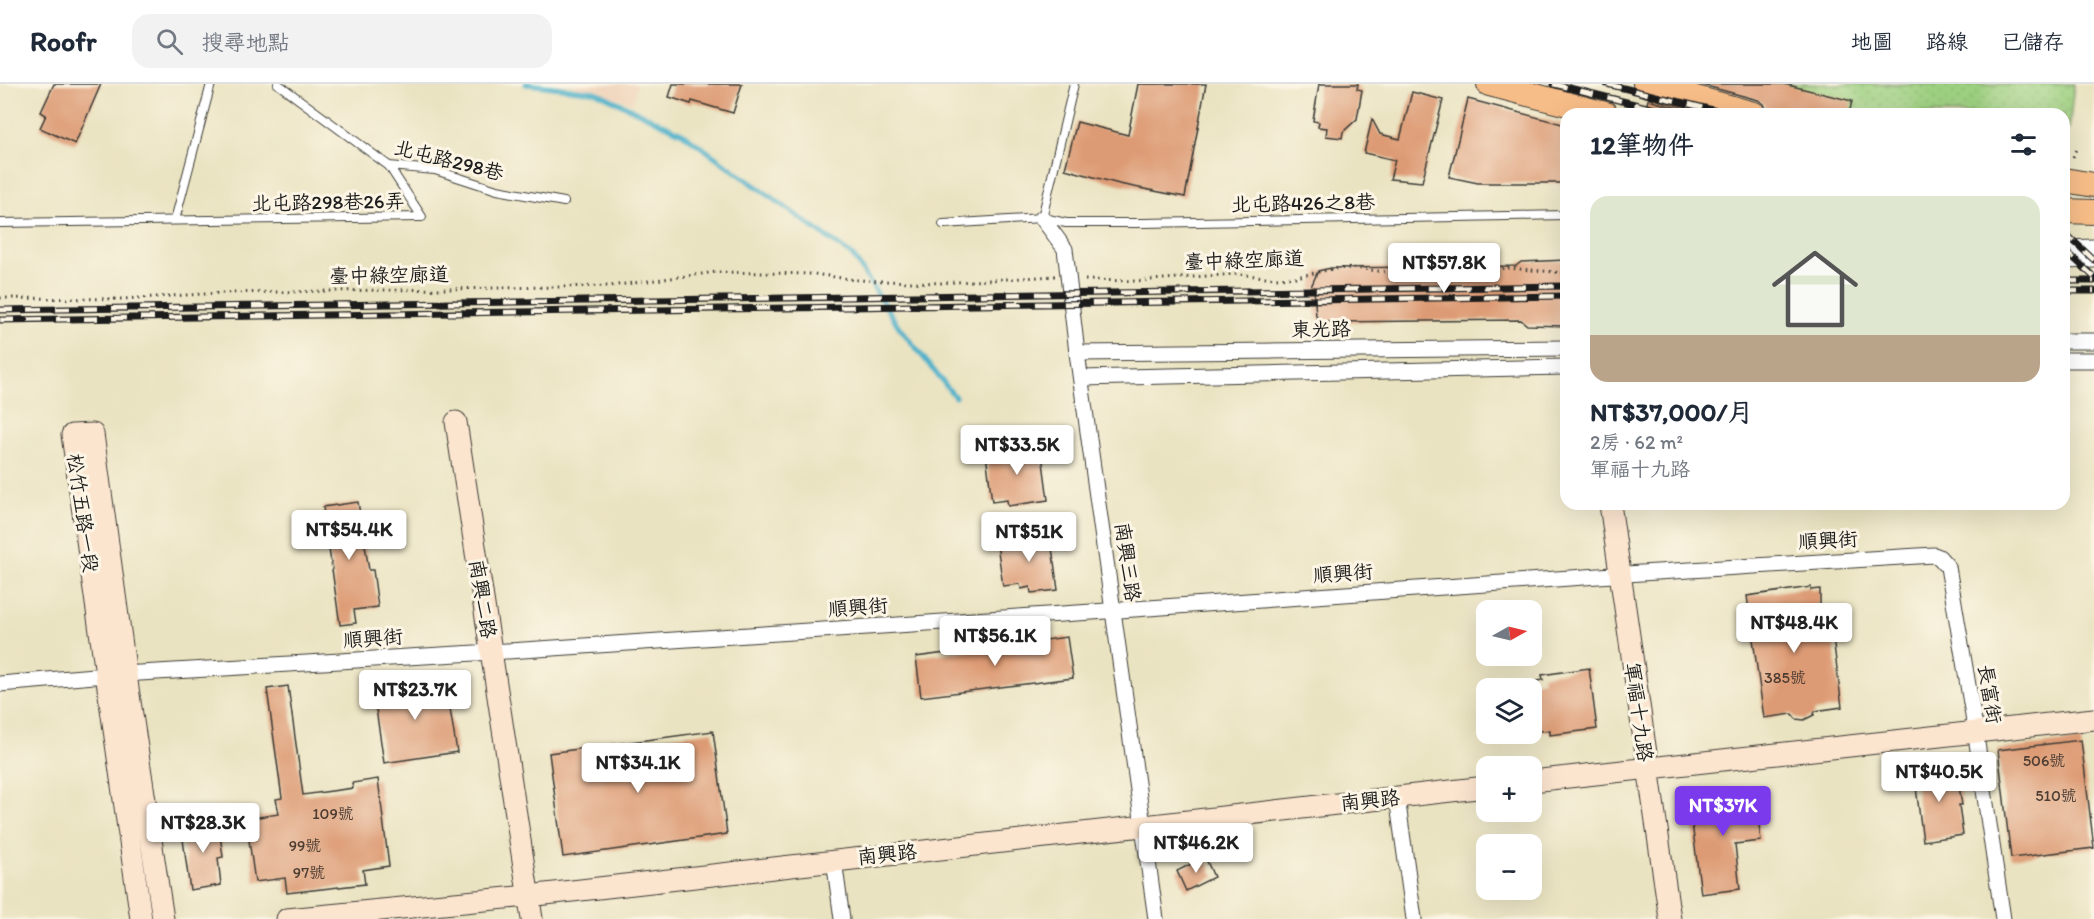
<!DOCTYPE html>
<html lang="zh-TW">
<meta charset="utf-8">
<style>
:root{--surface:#fff;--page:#f2f2f3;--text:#1f2937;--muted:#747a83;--line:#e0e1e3;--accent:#7c3aed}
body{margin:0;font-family:Itim,"LXGW WenKai TC",sans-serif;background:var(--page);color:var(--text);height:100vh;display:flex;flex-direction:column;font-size:22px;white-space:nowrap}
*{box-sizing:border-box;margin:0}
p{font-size:20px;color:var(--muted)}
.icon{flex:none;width:33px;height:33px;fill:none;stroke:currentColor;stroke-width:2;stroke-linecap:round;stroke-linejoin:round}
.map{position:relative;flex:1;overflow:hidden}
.drawer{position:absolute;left:1560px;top:24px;width:510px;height:402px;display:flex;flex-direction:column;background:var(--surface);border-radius:18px;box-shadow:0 6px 24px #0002}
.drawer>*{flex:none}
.needle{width:39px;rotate:82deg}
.fabs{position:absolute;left:1476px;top:516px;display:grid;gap:12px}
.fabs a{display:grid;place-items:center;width:66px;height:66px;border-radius:12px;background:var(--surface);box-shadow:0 6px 24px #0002;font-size:30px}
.price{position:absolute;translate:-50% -51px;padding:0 14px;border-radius:6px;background:#fff;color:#222;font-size:20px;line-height:39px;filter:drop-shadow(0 2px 3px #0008)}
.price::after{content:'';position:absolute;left:50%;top:36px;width:18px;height:14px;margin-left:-9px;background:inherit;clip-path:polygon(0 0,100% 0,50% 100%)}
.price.selected{background:var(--accent);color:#fff}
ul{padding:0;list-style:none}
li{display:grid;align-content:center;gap:12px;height:318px;padding:0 30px}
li+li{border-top:2px solid var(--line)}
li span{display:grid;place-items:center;height:186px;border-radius:18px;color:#555}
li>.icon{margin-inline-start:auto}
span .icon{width:108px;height:108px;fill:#fffc;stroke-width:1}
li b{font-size:26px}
h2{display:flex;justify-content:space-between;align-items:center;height:72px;padding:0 30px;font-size:26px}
header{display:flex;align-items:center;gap:36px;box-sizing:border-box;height:84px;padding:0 30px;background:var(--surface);border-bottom:2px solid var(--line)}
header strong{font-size:28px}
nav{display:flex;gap:33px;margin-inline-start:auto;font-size:21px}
.search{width:420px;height:54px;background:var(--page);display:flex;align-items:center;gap:15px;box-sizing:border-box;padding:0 21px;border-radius:18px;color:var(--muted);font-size:22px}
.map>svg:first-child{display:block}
.built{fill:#f0d5bc}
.park{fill:url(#park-dots);stroke:#5c764e;stroke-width:1.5}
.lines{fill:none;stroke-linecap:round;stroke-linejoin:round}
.stream{stroke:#4bb1ca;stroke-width:5}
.building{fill:#dd9b75}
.lane-casing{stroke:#3b3a35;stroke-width:10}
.street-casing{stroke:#3b3a35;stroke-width:17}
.secondary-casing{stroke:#3b3a35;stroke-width:23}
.primary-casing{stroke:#3b3a35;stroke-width:26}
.path{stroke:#3b3a35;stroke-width:3;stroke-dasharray:1.5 4.5;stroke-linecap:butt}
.lane{stroke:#fff;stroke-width:8}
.street{stroke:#fff;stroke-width:15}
.secondary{stroke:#fce5cf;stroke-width:21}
.primary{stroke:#f7bd88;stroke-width:24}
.rail-casing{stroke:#1c1c1c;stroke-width:7}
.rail{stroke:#fcf5e5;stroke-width:4.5;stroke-dasharray:14;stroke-linecap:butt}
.labels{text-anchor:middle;stroke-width:6;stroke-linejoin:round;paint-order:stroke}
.number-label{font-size:16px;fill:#4c3c32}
.street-label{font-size:20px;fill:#1c1c1c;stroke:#fcf5e5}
</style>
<header>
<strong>Roofr</strong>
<div class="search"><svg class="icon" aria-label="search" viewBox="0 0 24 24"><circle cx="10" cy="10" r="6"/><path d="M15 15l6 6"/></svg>搜尋地點</div>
<nav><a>地圖</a><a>路線</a><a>已儲存</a></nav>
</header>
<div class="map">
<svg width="2094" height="835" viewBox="0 0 2094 835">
<defs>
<pattern id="park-dots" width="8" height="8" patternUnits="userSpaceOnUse" patternTransform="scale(1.5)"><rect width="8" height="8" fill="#9dd080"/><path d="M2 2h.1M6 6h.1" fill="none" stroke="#87b26e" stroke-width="1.8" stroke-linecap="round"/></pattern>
</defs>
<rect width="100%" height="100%" fill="#fcf5e5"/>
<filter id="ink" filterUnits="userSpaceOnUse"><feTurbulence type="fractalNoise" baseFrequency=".0167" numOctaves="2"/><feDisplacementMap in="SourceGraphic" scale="12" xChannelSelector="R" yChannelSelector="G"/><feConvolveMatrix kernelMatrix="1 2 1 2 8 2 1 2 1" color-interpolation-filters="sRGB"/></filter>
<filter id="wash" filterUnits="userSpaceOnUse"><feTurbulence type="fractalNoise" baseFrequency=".008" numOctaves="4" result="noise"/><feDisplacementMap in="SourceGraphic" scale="24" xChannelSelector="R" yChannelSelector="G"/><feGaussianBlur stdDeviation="1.35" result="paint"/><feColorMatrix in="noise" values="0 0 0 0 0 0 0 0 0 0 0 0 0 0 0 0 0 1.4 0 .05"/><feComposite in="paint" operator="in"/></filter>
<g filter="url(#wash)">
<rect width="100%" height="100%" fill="#eae3c1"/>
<!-- built -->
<polygon class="built" points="567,0 637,0 633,19"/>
<!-- park -->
<polygon class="park" points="1699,0 2074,0 2069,45 2064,48 2064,30 1870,30"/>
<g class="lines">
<!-- stream -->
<polyline class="stream" points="526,0 596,8 682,49 853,172 899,243 955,313"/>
</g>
<g id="blocks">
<!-- building -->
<g class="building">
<polygon points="54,0 101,0 75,60 40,44 46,31 41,28"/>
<polygon points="673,0 742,0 733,29 692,17 691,20 669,13"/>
<polygon points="1138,0 1206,0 1185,113 1119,100 1065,85 1077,38 1128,51"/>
<polygon points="1319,0 1358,0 1357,5 1362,6 1357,35 1343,48 1342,54 1326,52 1327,44 1318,43 1319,38 1313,37"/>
<polygon points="1699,0 1784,0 1852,17 1849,30 1768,30 1764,20 1758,16"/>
<polygon points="1412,8 1443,16 1422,98 1390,95 1395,76 1364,69 1372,35 1380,50 1400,55"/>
<polygon points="1468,15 1566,41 1566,99 1478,99 1449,93"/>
<polygon points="1648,16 1700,30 1644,30"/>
<polygon points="1566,176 1566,242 1527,241 1521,236 1330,238 1320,237 1316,232 1314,205 1310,205 1318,187 1331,184 1516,182 1521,178"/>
<polygon points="1041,363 1048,416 1008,422 1007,416 992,418 986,370"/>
<polygon points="358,418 369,486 373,486 378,523 354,526 356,539 340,541 323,423"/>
<polygon points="1050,450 1058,506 1031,509 1030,503 1021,505 1020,500 1003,502 997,460 1007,459 1006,456"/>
<polygon points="1811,503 1811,506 1820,505 1820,532 1830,531 1842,623 1815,627 1814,631 1804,636 1796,635 1792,630 1764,634 1747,512"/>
<polygon points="1067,553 1073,594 921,613 916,573"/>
<polygon points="1589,584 1597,645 1550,651 1550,646 1532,648 1532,598 1543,596 1542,591"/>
<polygon points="445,594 457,668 384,679 373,605"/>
<polygon points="288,602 303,711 353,704 352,699 378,695 389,782 363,786 365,800 287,809 285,794 255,798 246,735 279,730 276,715 282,714 267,605"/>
<polygon points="713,647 727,750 563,773 549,669"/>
<polygon points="2081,656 2094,764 2011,774 1998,666"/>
<polygon points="1956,683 1962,721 1959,721 1963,751 1923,757 1914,688"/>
<polygon points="1755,707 1761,757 1735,760 1740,805 1701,810 1689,715"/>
<polygon points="218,736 223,773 218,774 221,801 190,806 181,741"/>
<polygon points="1205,773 1214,793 1186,807 1177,787"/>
</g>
</g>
</g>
<g filter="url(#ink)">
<use href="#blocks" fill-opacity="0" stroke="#3b3a35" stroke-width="1.5"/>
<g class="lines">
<defs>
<g id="lane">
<polyline points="278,0 389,82 435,86 497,106 564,118"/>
<polyline points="1044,134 1066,139 1143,139 1566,131"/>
<polyline points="175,136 211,0"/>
<polyline points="0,139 422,133 389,82"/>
<polyline points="943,140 1042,134 1074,0"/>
</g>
<g id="street">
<polyline points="1042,134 1065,165 1077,269 1156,835"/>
<polyline points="2064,164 2094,163"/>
<polyline points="2064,177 2094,176"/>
<polyline points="2064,257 2094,257"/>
<polyline points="1077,269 1566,264"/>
<polyline points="2064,276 2094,276"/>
<polyline points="1081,294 1566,283"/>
<polyline points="0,600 106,591 492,568 1092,528 1641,489 1934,471 1939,473 1948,483 1972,625 2003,835"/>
<polyline points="1397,713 1414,835"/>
<polyline points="834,776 842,835"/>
</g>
<g id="secondary">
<polyline points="456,338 532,835"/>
<polyline points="1610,420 1670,835"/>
<polyline points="1532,697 2094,635"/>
<polyline points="141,835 72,351 93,350 126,591 163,835"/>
<polyline points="287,835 528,812 1486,703"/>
</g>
<g id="primary">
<polyline points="1489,0 1606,30"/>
<polyline points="1645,0 1754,30"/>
<polyline points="2064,96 2094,101"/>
<polyline points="2064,127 2094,128"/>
</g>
</defs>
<!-- lane casing -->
<use href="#lane" class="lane-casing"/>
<!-- street casing -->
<use href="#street" class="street-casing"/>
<!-- secondary casing -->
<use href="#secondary" class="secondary-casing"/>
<!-- primary casing -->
<use href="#primary" class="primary-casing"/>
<!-- path -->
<g class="path">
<polyline points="2073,73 2076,65"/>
<polyline points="1085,196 1135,197 1237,190 1275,194 1296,193 1332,185 1354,184 1442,195 1482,186 1507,184 1566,189"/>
<polyline points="0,214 122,215 220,209 610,202 717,188 814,190 856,196 940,199 1055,192"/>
</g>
<!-- lane -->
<use href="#lane" class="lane"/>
<!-- street -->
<use href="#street" class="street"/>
<!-- secondary -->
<use href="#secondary" class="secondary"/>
<!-- primary -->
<use href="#primary" class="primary"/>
<defs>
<g id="rail">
<polyline points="1553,0 1675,30"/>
<polyline points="1607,0 1729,30"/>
<polyline points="2064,148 2094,176"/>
<polyline points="2064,165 2094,193"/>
<polyline points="2064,197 2094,197"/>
<polyline points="2064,207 2094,207"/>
<polyline points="0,226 1566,202"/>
<polyline points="0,236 1566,212"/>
</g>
</defs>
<!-- rail casing -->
<use href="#rail" class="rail-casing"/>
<!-- rail -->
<use href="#rail" class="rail"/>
</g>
</g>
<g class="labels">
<!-- number labels -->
<g class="number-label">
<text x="1785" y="599">385號</text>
<text x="2044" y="682">506號</text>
<text x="2056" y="717">510號</text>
<text x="333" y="735">109號</text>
<text x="305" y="767">99號</text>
<text x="309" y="794">97號</text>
</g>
<!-- street labels -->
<g class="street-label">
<text transform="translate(449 76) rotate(14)" y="7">北屯路298巷</text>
<text transform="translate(328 118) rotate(-1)" y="7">北屯路298巷26弄</text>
<text transform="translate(1303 119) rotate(-1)" y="7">北屯路426之8巷</text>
<text transform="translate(1244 176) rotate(-2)" y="7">臺中綠空廊道</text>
<text transform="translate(389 191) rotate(-1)" y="7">臺中綠空廊道</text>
<text transform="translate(1321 245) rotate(-1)" y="7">東光路</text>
<text transform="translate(83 429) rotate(82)" y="7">松竹五路一段</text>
<text transform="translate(1828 456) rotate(-3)" y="7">順興街</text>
<text transform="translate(1128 478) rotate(82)" y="7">南興三路</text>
<text transform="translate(1343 489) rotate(-4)" y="7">順興街</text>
<text transform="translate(483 515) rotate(81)" y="7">南興二路</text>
<text transform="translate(858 523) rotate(-4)" y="7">順興街</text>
<text transform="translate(373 554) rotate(-4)" y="7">順興街</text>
<text transform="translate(1990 610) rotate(81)" y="7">長富街</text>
<text transform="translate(1639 628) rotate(82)" y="7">軍福十九路</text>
<text transform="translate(1370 716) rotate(-6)" y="7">南興路</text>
<text transform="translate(887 770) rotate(-6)" y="7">南興路</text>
</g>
</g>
</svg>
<div class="fabs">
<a><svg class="needle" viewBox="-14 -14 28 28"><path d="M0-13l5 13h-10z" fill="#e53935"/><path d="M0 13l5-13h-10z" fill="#747a83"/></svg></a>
<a><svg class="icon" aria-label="layers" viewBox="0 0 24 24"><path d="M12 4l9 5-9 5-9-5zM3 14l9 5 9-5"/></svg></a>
<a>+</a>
<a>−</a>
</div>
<b class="price" style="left:1444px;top:210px">NT$57.8K</b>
<b class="price" style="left:1017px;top:392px">NT$33.5K</b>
<b class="price" style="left:349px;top:477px">NT$54.4K</b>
<b class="price" style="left:1029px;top:479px">NT$51K</b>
<b class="price" style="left:1794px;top:570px">NT$48.4K</b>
<b class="price" style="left:995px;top:583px">NT$56.1K</b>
<b class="price" style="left:415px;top:637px">NT$23.7K</b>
<b class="price" style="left:638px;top:710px">NT$34.1K</b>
<b class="price" style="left:1939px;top:719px">NT$40.5K</b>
<b class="price selected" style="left:1723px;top:753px">NT$37K</b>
<b class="price" style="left:203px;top:770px">NT$28.3K</b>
<b class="price" style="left:1196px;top:790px">NT$46.2K</b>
<section class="drawer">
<h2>12筆物件<svg class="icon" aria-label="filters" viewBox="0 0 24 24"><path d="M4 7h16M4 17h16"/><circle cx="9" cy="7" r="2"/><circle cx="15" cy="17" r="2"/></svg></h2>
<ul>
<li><span style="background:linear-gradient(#dfe7d0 75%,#b9a48a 0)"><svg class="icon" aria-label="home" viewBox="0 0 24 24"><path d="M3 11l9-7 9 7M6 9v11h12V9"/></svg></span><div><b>NT$37,000/月</b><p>2房 · 62 m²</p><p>軍福十九路</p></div></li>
</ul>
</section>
</div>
